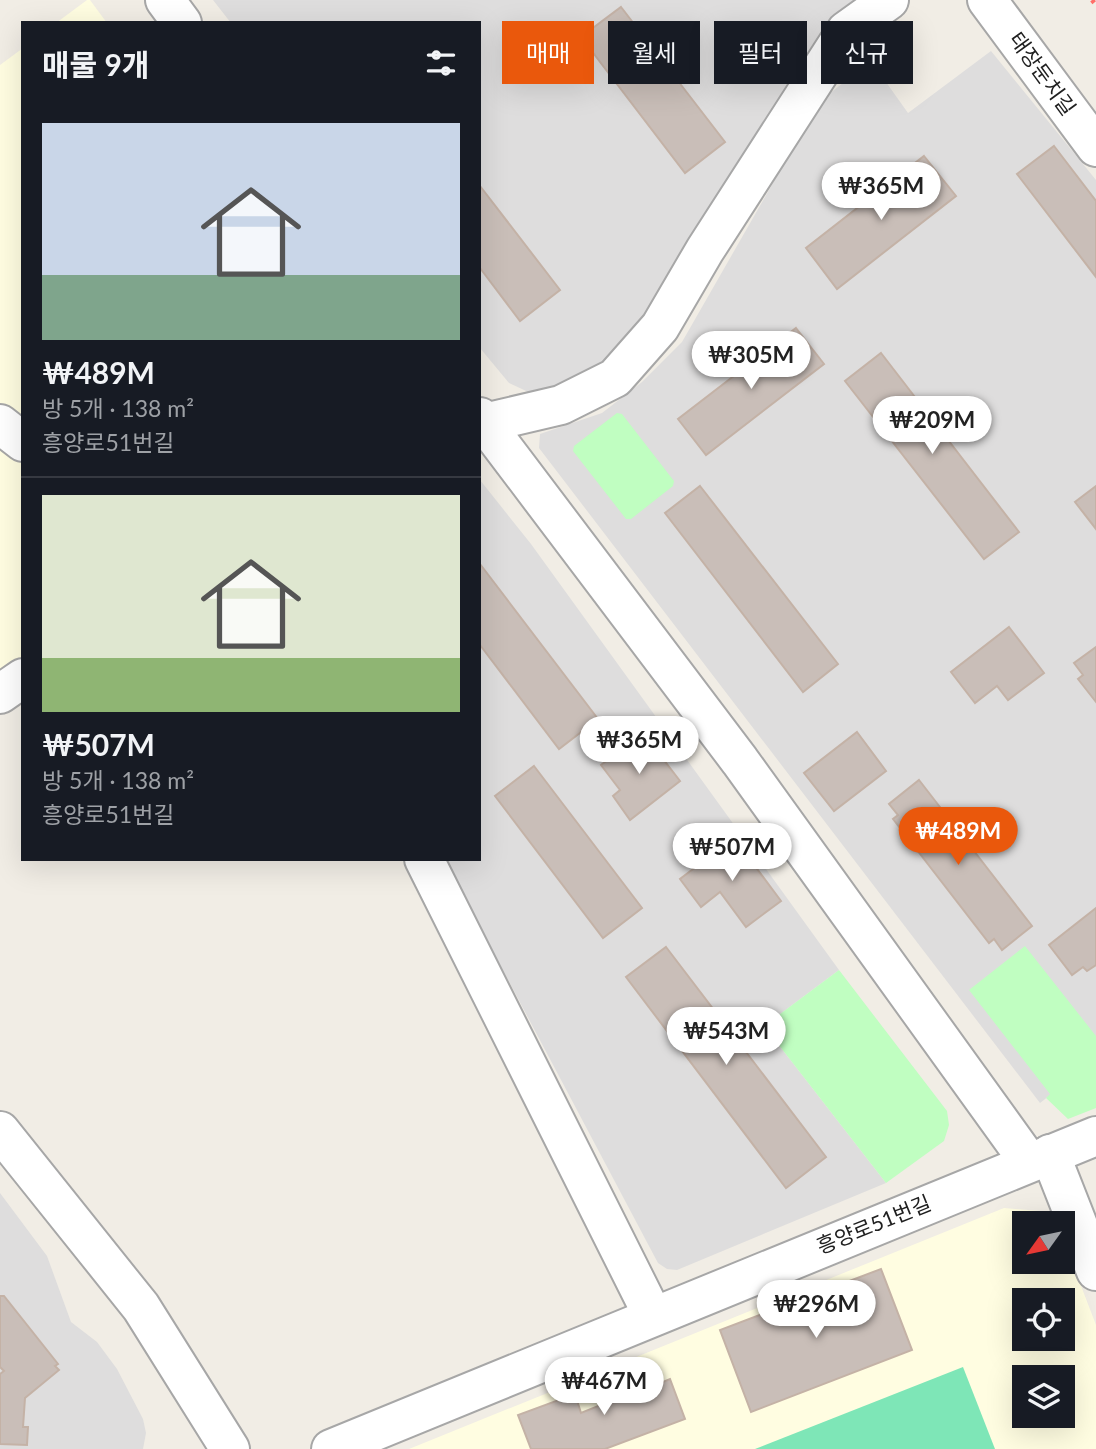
<!DOCTYPE html>
<html lang="ko">
<meta charset="utf-8">
<style>
:root{--surface:#171b24;--page:#242831;--text:#f1f3f6;--muted:#9ea1a6;--line:#363941;--accent:#ea580c}
body{margin:0;font-family:Lato,"Noto Sans KR",sans-serif;background:var(--page);color:var(--text);height:100vh;display:flex;flex-direction:column;font-size:26px;white-space:nowrap}
*{box-sizing:border-box;margin:0}
p{font-size:23px;color:var(--muted)}
.icon{flex:none;width:38px;height:38px;fill:none;stroke:currentColor;stroke-width:2;stroke-linecap:round;stroke-linejoin:round}
.map{position:relative;flex:1;overflow:hidden}
.sheet{position:absolute;left:21px;top:21px;width:460px;height:840px;display:flex;flex-direction:column;background:var(--surface);border-radius:0px;box-shadow:0 7px 28px #0002}
.sheet>*{flex:none}
.guide{position:absolute;left:502px;top:21px;width:488px;height:63px;display:flex;gap:14px}
.needle{width:46px;rotate:237deg}
.controls{position:absolute;left:1012px;top:1211px;display:grid;gap:14px}
.controls a{display:grid;place-items:center;width:63px;height:63px;border-radius:0px;background:var(--surface);box-shadow:0 7px 28px #0002;font-size:35px}
.price{position:absolute;translate:-50% -60px;padding:0 16px;border-radius:24px;background:#fff;color:#222;font-size:23px;line-height:46px;filter:drop-shadow(0 2px 4px #0008)}
.price::after{content:'';position:absolute;left:50%;top:42px;width:21px;height:16px;margin-left:-10px;background:inherit;clip-path:polygon(0 0,100% 0,50% 100%)}
.price.current{background:var(--accent);color:#fff}
ul{padding:0;list-style:none}
li{display:grid;align-content:center;gap:14px;height:371px;padding:0 21px}
li+li{border-top:2px solid var(--line)}
li span{display:grid;place-items:center;height:217px;border-radius:0px;color:#555}
li>.icon{margin-inline-start:auto}
span .icon{width:126px;height:126px;fill:#fffc;stroke-width:1}
li b{font-size:30px}
h2{display:flex;justify-content:space-between;align-items:center;height:84px;padding:0 21px;font-size:30px}
.pill{padding:0 24px;border-radius:0px;background:var(--surface);box-shadow:0 7px 28px #0002;font-size:24px;line-height:63px}
.pill.current{background:var(--accent);color:#fff}
.map>svg:first-child{display:block}
.residential{fill:#dedddd}
.education{fill:#fffde1;fill-rule:evenodd}
.park{fill:#c0fec1}
.pitch{fill:#7ee6b7}
.building{fill:#c9beb8;stroke:#c4b2a6;stroke-width:2}
.lines{fill:none;stroke-linecap:round;stroke-linejoin:round}
.minor-casing{stroke:#a7a7a7;stroke-width:42}
.path{stroke:#ff6f69;stroke-width:4.5;stroke-dasharray:3.5 3.5;stroke-linecap:butt}
.minor{stroke:#fff;stroke-width:38}
.labels{text-anchor:middle;stroke-width:5;stroke-linejoin:round;paint-order:stroke}
.street-label{font-size:21px;fill:#202020;stroke:#fff}
</style>
<div class="map">
<svg width="1096" height="1449" viewBox="0 0 1096 1449">
<rect width="100%" height="100%" fill="#f1ede5"/>
<!-- residential -->
<g class="residential">
<polygon points="213,0 859,0 648,318 608,367 537,396 509,383 480,348 480,23 231,23"/>
<polygon points="991,51 1096,180 1096,1059 1040,1103 539,448 540,434 602,413 642,382 682,342 820,101 871,61 908,113"/>
<polygon points="480,480 531,544 839,970 764,1026 886,1183 677,1270 667,1269 658,1263 444,859 480,859"/>
<polygon points="0,1193 47,1256 71,1322 97,1342 117,1369 143,1419 146,1433 143,1449 0,1449"/>
</g>
<!-- education -->
<g class="education">
<polygon points="87,0 90,0 107,23 56,23"/>
<polygon points="23,48 23,656 0,675 0,65"/>
<path d="M 1004,1208 L 1053,1212 L 1057,1223 L 1024,1223 L 1024,1262 L 1062,1262 L 1062,1236 L 1096,1325 L 1096,1449 L 409,1449 ZM 1024,1300 L 1062,1300 L 1062,1339 L 1024,1339 ZM 1024,1377 L 1062,1377 L 1062,1416 L 1024,1416 Z"/>
</g>
<!-- park -->
<g class="park">
<polygon points="617,413 622,414 674,481 673,486 631,519 626,519 573,451 574,446"/>
<polygon points="1025,946 1096,1036 1096,1108 1068,1119 1046,1098 1050,1094 969,990"/>
<polygon points="839,970 947,1111 949,1125 944,1141 886,1183 764,1026"/>
</g>
<!-- pitch -->
<polygon class="pitch" points="963,1367 995,1449 755,1449"/>
<!-- building -->
<g class="building">
<polygon points="621,7 725,142 685,173 581,37"/>
<polygon points="1054,146 1096,201 1096,277 1017,174"/>
<polygon points="924,156 956,196 837,289 806,248"/>
<polygon points="480,186 560,290 520,321 480,268"/>
<polygon points="796,328 824,364 706,455 678,419"/>
<polygon points="881,353 1019,532 984,559 845,381"/>
<polygon points="700,486 838,664 803,692 665,513"/>
<polygon points="1096,486 1096,529 1075,502"/>
<polygon points="480,564 598,719 559,749 480,645"/>
<polygon points="1009,627 1044,673 1008,700 997,686 975,703 951,672"/>
<polygon points="1096,647 1096,702 1078,679 1083,675 1074,663"/>
<polygon points="857,732 886,771 834,811 804,773"/>
<polygon points="643,733 680,781 630,820 613,796 620,790 601,765"/>
<polygon points="534,766 642,908 603,938 495,796"/>
<polygon points="919,780 1032,926 1002,950 994,939 989,943 893,819 898,815 889,804"/>
<polygon points="734,838 781,901 746,927 720,892 701,907 680,879"/>
<polygon points="1096,908 1096,965 1087,971 1083,967 1072,975 1049,945"/>
<polygon points="666,947 826,1157 786,1188 626,977"/>
<polygon points="881,1269 912,1350 751,1412 720,1330"/>
<polygon points="0,1296 4,1296 58,1364 55,1366 59,1370 25,1398 23,1427 28,1427 27,1445 0,1444 0,1374 4,1371 0,1367"/>
<polygon points="639,1372 646,1389 670,1379 685,1419 605,1449 531,1449 518,1415 575,1394 581,1413 606,1403 600,1387"/>
</g>
<g class="lines">
<defs>
<g id="minor">
<polyline points="165,0 182,23"/>
<polyline points="987,0 1096,147"/>
<polyline points="480,417 740,761 1029,1162"/>
<polyline points="0,424 23,442"/>
<polyline points="480,424 561,405 615,378 660,327 705,250 846,31 889,0"/>
<polyline points="0,694 23,678"/>
<polyline points="424,859 653,1316"/>
<polyline points="0,1131 141,1307 230,1449"/>
<polyline points="1050,1154 1096,1271"/>
<polyline points="331,1449 1096,1136"/>
</g>
</defs>
<!-- minor casing -->
<use href="#minor" class="minor-casing"/>
<!-- path -->
<polyline class="path" points="1092,0 1096,5"/>
<!-- minor -->
<use href="#minor" class="minor"/>
</g>
<g class="labels">
<!-- street labels -->
<g class="street-label">
<text transform="translate(1042 74) rotate(54)" y="7">태장둔치길</text>
<text transform="translate(874 1225) rotate(-22)" y="7">흥양로51번길</text>
</g>
</g>
</svg>
<div class="controls">
<a><svg class="needle" viewBox="-14 -14 28 28"><path d="M0-13l5 13h-10z" fill="#e53935"/><path d="M0 13l5-13h-10z" fill="#9ea1a6"/></svg></a>
<a><svg class="icon" aria-label="locate" viewBox="0 0 24 24"><circle cx="12" cy="12" r="6"/><path d="M12 2v4M12 18v4M2 12h4M18 12h4"/></svg></a>
<a><svg class="icon" aria-label="layers" viewBox="0 0 24 24"><path d="M12 4l9 5-9 5-9-5zM3 14l9 5 9-5"/></svg></a>
</div>
<b class="price" style="left:881px;top:222px">₩365M</b>
<b class="price" style="left:751px;top:391px">₩305M</b>
<b class="price" style="left:932px;top:456px">₩209M</b>
<b class="price" style="left:639px;top:776px">₩365M</b>
<b class="price current" style="left:958px;top:867px">₩489M</b>
<b class="price" style="left:732px;top:883px">₩507M</b>
<b class="price" style="left:726px;top:1067px">₩543M</b>
<b class="price" style="left:816px;top:1340px">₩296M</b>
<b class="price" style="left:604px;top:1417px">₩467M</b>
<div class="guide">
<a class="pill current">매매</a>
<a class="pill">월세</a>
<a class="pill">필터</a>
<a class="pill">신규</a>
</div>
<section class="sheet">
<h2>매물 9개<svg class="icon" aria-label="filters" viewBox="0 0 24 24"><path d="M4 7h16M4 17h16"/><circle cx="9" cy="7" r="2"/><circle cx="15" cy="17" r="2"/></svg></h2>
<ul>
<li><span style="background:linear-gradient(#c9d6e8 70%,#7fa58c 0)"><svg class="icon" aria-label="home" viewBox="0 0 24 24"><path d="M3 11l9-7 9 7M6 9v11h12V9"/></svg></span><div><b>₩489M</b><p>방 5개 · 138 m²</p><p>흥양로51번길</p></div></li>
<li><span style="background:linear-gradient(#dfe7d0 75%,#8fb573 0)"><svg class="icon" aria-label="home" viewBox="0 0 24 24"><path d="M3 11l9-7 9 7M6 9v11h12V9"/></svg></span><div><b>₩507M</b><p>방 5개 · 138 m²</p><p>흥양로51번길</p></div></li>
</ul>
</section>
</div>
